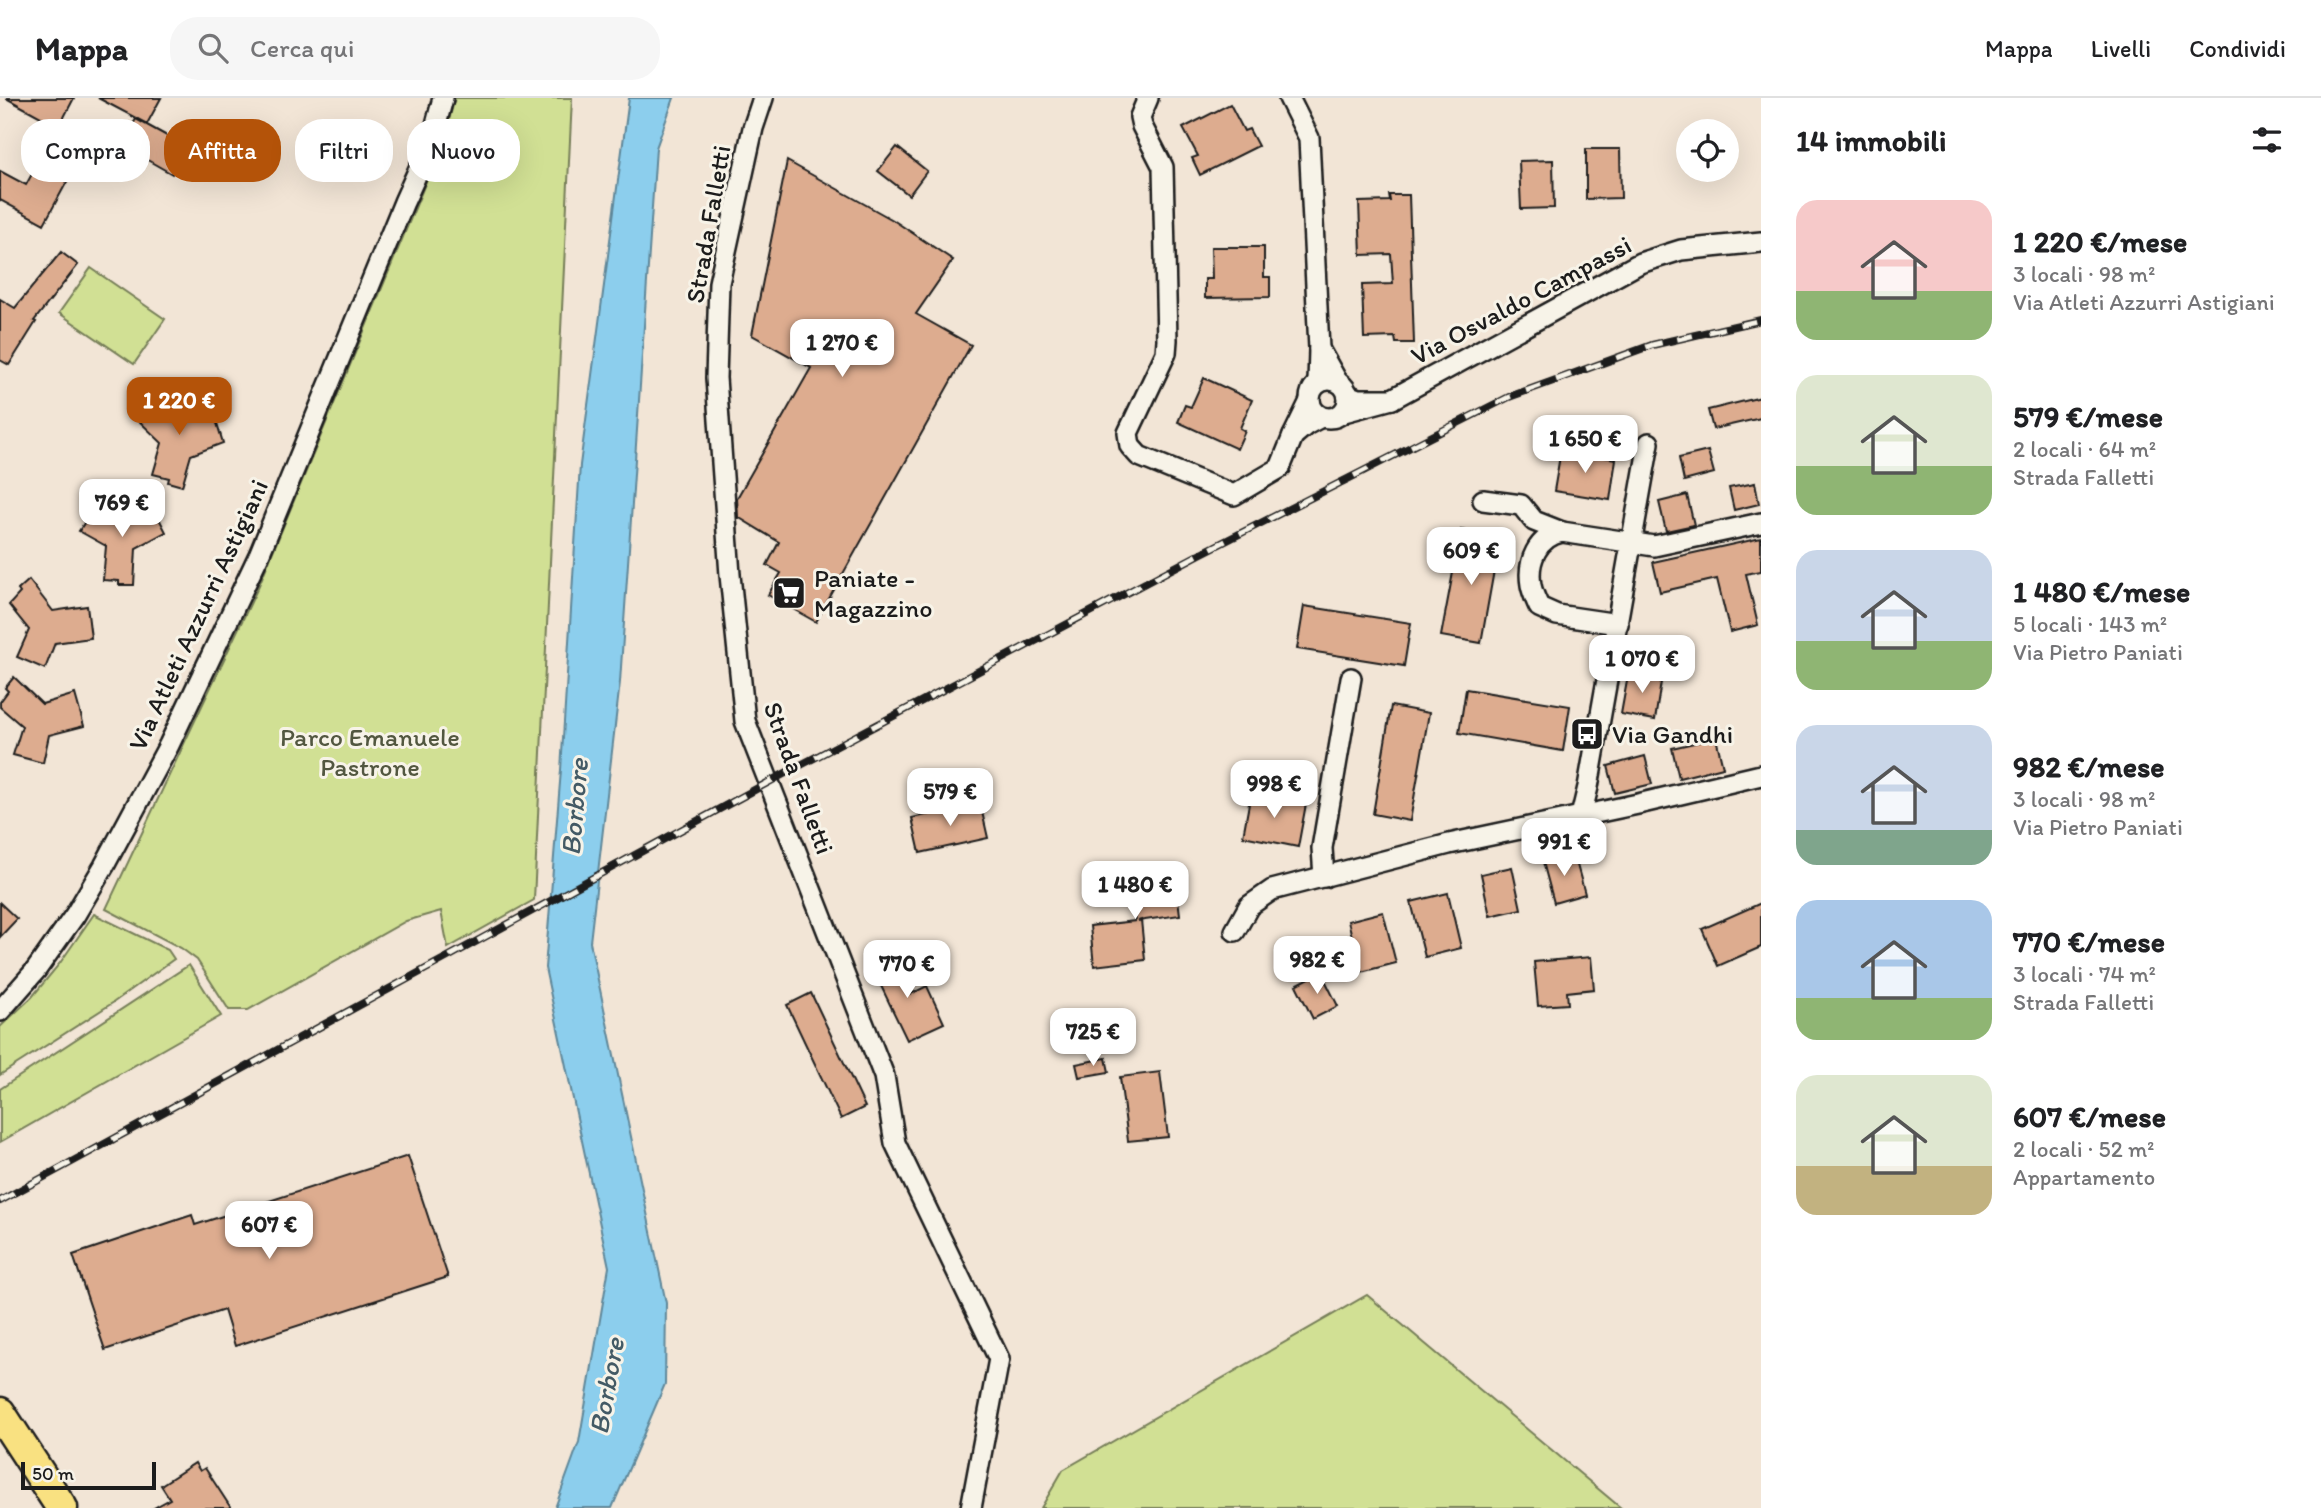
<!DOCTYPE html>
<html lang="it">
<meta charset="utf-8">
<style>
:root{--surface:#fff;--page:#f6f6f6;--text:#202124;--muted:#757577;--line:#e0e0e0;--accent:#b45309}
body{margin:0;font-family:Itim,sans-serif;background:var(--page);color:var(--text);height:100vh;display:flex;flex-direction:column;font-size:26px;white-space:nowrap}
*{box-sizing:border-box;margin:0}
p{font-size:23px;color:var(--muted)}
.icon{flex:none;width:38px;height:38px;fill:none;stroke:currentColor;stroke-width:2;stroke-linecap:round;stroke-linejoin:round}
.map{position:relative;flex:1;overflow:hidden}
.sheet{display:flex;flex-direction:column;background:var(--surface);width:560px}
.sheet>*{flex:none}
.top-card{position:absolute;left:21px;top:21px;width:665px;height:63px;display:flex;gap:14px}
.controls{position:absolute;left:1676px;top:21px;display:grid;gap:14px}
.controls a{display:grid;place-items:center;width:63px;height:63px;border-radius:50%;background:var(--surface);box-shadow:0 7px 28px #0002;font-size:35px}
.scale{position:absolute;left:21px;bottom:18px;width:135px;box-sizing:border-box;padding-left:7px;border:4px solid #1c1c1c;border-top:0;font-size:19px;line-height:24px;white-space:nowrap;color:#1c1c1c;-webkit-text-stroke:5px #f7f3e8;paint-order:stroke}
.price{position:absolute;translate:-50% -60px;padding:0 16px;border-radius:14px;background:#fff;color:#222;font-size:23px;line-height:46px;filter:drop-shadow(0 2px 4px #0008)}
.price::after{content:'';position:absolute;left:50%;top:42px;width:21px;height:16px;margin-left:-10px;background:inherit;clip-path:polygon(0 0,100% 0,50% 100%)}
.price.on{background:var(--accent);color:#fff}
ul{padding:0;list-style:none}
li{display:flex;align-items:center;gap:21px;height:175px;padding:0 35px}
li span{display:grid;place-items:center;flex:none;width:196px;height:140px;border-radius:21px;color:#555}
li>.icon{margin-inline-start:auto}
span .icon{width:84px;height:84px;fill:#fffc;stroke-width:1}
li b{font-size:30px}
h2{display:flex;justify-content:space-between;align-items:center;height:84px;padding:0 35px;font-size:30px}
.pill{padding:0 24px;border-radius:28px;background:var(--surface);box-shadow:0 7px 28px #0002;font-size:24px;line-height:63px}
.pill.on{background:var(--accent);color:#fff}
header{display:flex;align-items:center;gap:42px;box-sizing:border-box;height:98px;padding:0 35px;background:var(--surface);border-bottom:2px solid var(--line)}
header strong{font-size:33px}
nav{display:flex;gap:38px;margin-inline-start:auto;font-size:24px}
.search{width:490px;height:63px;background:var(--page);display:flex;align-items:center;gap:18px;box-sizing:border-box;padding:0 24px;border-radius:28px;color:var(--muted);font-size:26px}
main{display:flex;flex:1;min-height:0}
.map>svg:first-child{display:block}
.green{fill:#d1e094;stroke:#767e58;stroke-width:2}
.water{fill:#8cceed;stroke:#5f8799;stroke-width:2}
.building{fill:#ddac8f;stroke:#1c1c1c;stroke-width:2}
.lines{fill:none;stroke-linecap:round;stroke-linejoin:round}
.minor-casing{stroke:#1c1c1c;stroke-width:24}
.primary-casing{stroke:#1c1c1c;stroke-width:35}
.minor{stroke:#f7f3e8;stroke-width:19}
.primary{stroke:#f9e181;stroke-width:30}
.rail-casing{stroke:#1c1c1c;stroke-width:8}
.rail{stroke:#f7f3e8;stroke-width:5;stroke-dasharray:16;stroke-linecap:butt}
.labels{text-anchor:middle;stroke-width:6;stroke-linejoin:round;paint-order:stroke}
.street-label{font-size:26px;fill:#1c1c1c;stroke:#f7f3e8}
.poi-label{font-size:26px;fill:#1c1c1c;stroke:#f7f3e8;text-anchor:start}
.park-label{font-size:26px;fill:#525740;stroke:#f7f3e8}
.water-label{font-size:28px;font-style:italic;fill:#435a65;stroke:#f7f3e8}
</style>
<header>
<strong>Mappa</strong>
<div class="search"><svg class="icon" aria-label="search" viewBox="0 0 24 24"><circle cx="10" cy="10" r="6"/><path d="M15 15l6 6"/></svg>Cerca qui</div>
<nav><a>Mappa</a><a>Livelli</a><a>Condividi</a></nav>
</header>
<main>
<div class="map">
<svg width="1761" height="1410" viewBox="0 0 1761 1410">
<rect width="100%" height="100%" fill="#f2e5d6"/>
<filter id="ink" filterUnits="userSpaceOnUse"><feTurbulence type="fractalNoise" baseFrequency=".0143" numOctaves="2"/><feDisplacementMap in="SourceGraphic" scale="14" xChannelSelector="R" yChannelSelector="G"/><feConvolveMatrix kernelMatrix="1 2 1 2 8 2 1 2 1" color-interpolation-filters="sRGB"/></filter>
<g filter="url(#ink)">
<!-- green -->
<g class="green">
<polygon points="455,0 572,0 534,802 448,850 441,813 406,823 248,912 229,912 197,862 181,850 106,811 259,487 444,40"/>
<polygon points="91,170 165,221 134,266 59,215"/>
<polygon points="94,816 168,852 174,861 114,904 0,977 0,929 32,899 60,865"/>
<polygon points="189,867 221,918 0,1044 0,991"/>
<polygon points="1367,1197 1621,1410 1041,1410 1063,1372"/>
</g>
<!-- water -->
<polygon class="water" points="629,0 674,0 656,50 620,584 590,844 666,1205 665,1286 612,1410 555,1410 579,1344 609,1169 545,870 561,672 580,367"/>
<!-- building -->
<g class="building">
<polygon points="6,0 74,0 59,29"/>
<polygon points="98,0 161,0 147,26"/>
<polygon points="1230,6 1244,33 1249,31 1258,48 1200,77 1192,60 1198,58 1183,30"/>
<polygon points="136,21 187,49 172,76 121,47"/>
<polygon points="897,49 927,73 909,97 878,73"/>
<polygon points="1586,51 1620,51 1621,100 1586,101"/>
<polygon points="1553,62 1554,110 1521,111 1519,63"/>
<polygon points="39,63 69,80 44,126 0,102 0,73 26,87"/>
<polygon points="787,63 893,122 953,162 916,216 971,247 816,524 768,497 781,475 767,467 779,444 738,419 737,400 811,270 752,237"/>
<polygon points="1389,97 1409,97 1414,245 1396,245 1395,239 1364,240 1362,187 1393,186 1391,156 1361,157 1359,104 1390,103"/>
<polygon points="1211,149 1264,149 1264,179 1270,179 1270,199 1205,200 1205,181 1212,181"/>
<polygon points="61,154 78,167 34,223 36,224 9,267 0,262 0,201 15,210"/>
<polygon points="1204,280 1252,302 1240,330 1245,333 1237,351 1178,324 1185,307 1191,309"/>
<polygon points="157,296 181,320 206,312 207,314 213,312 223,345 191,357 182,388 168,384 169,380 153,376 162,345 138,322 148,310 145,308"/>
<polygon points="1761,299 1761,320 1713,331 1708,312"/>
<polygon points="1561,352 1616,361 1610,402 1554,393"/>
<polygon points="1708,353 1714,375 1684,383 1679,360"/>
<polygon points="1755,385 1759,406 1734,412 1729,390"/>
<polygon points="1687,397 1694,427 1666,433 1659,404"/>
<polygon points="151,405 166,434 136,450 134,487 119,487 119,483 103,482 106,448 79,433 96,407 119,422"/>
<polygon points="1461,432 1500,439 1481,545 1441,538"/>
<polygon points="1761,440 1761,473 1746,476 1758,527 1730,534 1717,481 1660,494 1653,464"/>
<polygon points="29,482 53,513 87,508 91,540 55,545 45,571 17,559 29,532 9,507 20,495 18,492"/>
<polygon points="1304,508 1411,525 1404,568 1297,551"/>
<polygon points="1629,572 1662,578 1655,622 1621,616"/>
<polygon points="14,579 42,606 75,596 84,628 49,637 43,665 13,657 22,628 0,609 0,604 8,593 5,590"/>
<polygon points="1466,591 1570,608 1563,653 1459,635"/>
<polygon points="1391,608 1429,615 1410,723 1373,716"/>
<polygon points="1716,640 1723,669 1679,680 1672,650"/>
<polygon points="1645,658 1652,686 1615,695 1608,668"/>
<polygon points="1251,695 1306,706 1298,749 1243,738"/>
<polygon points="980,705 988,740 920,755 912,720"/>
<polygon points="1574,756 1585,796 1554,805 1543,764"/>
<polygon points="1512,769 1521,811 1490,818 1481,776"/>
<polygon points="1175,776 1180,817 1138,823 1141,822 1145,862 1094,868 1090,828 1135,823 1130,782"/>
<polygon points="1448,795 1461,850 1425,859 1411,804"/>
<polygon points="0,805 17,821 0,839"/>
<polygon points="1761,805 1761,849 1718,868 1702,831"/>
<polygon points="1383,814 1396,865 1361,874 1348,823"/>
<polygon points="891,855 911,896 927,888 944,925 907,942 870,865"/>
<polygon points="1591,859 1594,891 1567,894 1568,906 1538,908 1534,864"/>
<polygon points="1321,874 1338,908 1313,921 1296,887"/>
<polygon points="811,895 865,1009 841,1021 787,907"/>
<polygon points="1106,960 1109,974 1079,979 1076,966"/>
<polygon points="1160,974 1168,1039 1128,1043 1120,979"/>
<polygon points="408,1058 448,1179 235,1248 224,1212 105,1252 73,1157 192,1117 195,1127"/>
<polygon points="195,1365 200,1373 205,1370 231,1410 154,1410 170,1401 161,1387"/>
</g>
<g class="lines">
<defs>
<g id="minor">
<polyline points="763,0 753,30 719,185 716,280 730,477 745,623 884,978 895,1045 999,1261 971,1410"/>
<polyline points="1148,0 1140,19 1142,28 1163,69 1167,242 1166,255 1128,335 1130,348 1139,358 1234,397 1280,370 1293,338"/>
<polyline points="1289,0 1309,40 1319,251"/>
<circle cx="1329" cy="301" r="19"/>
<polyline points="1318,285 1319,251 1337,283"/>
<polyline points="1392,301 1640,165 1681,152 1761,144"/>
<polyline points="1310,303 1293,338 1306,327 1321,319"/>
<polyline points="1344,314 1392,301 1358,301 1348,297"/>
<polyline points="1483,402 1521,407 1534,423 1562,434"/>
<path d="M 1618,526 L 1557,517 L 1539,509 C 1536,502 1532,494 1531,487 C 1527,464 1537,439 1562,434 L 1654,448 L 1761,425"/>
<polyline points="1581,718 1588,689 1649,345"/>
<polyline points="1324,779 1322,750 1351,580"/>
<polyline points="1235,833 1249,808 1272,792 1449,746 1638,706 1761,677"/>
<polyline points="0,913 36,872 75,817 104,768 169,647 259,457 404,104 432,42 443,0"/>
</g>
<polyline id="primary" points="0,1315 62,1410"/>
</defs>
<!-- minor casing -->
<use href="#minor" class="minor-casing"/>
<!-- primary casing -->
<use href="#primary" class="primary-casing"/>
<!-- minor -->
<use href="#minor" class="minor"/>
<!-- primary -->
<use href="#primary" class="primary"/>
<defs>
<polyline id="rail" points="0,1103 780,678 1200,456 1509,299 1652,247 1761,222"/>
</defs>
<!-- rail casing -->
<use href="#rail" class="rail-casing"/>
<!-- rail -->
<use href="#rail" class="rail"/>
</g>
</g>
<!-- icons -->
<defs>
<symbol id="supermarket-square" viewBox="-11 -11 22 22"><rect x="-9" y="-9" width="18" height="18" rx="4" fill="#1c1c1c" stroke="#f7f3e8"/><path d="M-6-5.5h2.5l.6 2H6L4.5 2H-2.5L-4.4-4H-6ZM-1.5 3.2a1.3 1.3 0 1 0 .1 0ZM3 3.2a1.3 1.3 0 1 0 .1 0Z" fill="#fff"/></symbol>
<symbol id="bus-square" viewBox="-11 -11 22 22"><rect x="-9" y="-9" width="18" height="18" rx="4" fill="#1c1c1c" stroke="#f7f3e8"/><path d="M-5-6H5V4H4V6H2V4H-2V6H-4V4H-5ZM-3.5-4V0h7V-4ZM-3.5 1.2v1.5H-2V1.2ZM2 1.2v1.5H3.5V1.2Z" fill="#fff"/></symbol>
</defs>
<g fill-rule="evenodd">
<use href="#supermarket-square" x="770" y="476" width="38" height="38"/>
<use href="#bus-square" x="1568" y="617" width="38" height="38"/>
</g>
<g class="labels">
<!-- street labels -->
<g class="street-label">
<text transform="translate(708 126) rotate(-80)" y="9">Strada Falletti</text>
<text transform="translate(1521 202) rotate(-28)" y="9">Via Osvaldo Campassi</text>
<text transform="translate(198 517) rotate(-65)" y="9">Via Atleti Azzurri Astigiani</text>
<text transform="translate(799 680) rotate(70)" y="9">Strada Falletti</text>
</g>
<!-- poi labels -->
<g class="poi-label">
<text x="814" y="489">Paniate -<tspan x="814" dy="30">Magazzino</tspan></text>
<text x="1612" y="645">Via Gandhi</text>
</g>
<!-- park labels -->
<g class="park-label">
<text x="370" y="648">Parco Emanuele<tspan x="370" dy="30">Pastrone</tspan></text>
</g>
<!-- water labels -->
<g class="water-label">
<text transform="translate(574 709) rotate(-85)" y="10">Borbore</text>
<text transform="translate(606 1288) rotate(-80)" y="10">Borbore</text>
</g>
</g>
</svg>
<div class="controls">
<a><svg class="icon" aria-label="locate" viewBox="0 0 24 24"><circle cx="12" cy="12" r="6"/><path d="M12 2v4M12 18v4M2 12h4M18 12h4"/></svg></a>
</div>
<div class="scale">50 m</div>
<b class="price" style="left:842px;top:281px">1 270 €</b>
<b class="price on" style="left:179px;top:339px">1 220 €</b>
<b class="price" style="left:1585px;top:377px">1 650 €</b>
<b class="price" style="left:122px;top:441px">769 €</b>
<b class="price" style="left:1471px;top:489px">609 €</b>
<b class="price" style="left:1642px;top:597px">1 070 €</b>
<b class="price" style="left:1274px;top:722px">998 €</b>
<b class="price" style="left:950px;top:730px">579 €</b>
<b class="price" style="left:1564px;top:780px">991 €</b>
<b class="price" style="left:1135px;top:823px">1 480 €</b>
<b class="price" style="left:1317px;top:898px">982 €</b>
<b class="price" style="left:907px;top:902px">770 €</b>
<b class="price" style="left:1093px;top:970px">725 €</b>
<b class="price" style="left:269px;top:1163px">607 €</b>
<div class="top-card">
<a class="pill">Compra</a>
<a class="pill on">Affitta</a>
<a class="pill">Filtri</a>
<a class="pill">Nuovo</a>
</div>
</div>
<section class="sheet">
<h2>14 immobili<svg class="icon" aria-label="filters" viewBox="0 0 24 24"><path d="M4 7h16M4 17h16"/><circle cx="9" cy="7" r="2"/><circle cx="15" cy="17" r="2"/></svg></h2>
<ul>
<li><span style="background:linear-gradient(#f6c9c9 65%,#8fb573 0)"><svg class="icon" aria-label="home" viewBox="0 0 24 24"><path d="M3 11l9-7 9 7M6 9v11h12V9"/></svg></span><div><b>1 220 €/mese</b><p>3 locali · 98 m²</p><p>Via Atleti Azzurri Astigiani</p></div></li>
<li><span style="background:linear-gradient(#dfe7d0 65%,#8fb573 0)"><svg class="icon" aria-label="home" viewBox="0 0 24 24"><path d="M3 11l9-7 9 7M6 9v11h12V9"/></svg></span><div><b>579 €/mese</b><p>2 locali · 64 m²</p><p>Strada Falletti</p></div></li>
<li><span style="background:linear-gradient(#c9d6e8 65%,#8fb573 0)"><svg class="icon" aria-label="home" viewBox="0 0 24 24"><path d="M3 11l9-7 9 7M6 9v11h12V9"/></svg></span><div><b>1 480 €/mese</b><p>5 locali · 143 m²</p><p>Via Pietro Paniati</p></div></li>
<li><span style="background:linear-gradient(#c9d6e8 75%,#7fa58c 0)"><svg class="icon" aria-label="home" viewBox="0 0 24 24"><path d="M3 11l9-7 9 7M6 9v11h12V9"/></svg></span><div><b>982 €/mese</b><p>3 locali · 98 m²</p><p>Via Pietro Paniati</p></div></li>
<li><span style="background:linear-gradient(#a9c7e8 70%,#8fb573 0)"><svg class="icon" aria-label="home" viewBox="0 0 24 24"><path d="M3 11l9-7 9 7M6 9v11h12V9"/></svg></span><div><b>770 €/mese</b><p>3 locali · 74 m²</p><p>Strada Falletti</p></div></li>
<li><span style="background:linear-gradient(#dfe7d0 65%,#c2b280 0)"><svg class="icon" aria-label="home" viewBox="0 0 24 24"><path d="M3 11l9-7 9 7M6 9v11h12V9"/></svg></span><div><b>607 €/mese</b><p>2 locali · 52 m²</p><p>Appartamento</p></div></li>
</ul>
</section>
</main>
